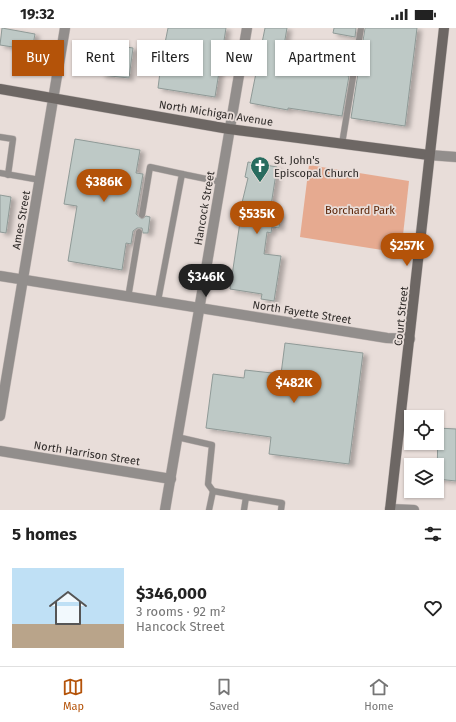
<!DOCTYPE html>
<meta charset="utf-8">
<style>
:root{--surface:#fff;--page:#f6f6f6;--text:#222;--muted:#767676;--line:#e0e0e0;--accent:#b45309}
body{margin:0;font-family:"Fira Sans",sans-serif;background:var(--page);color:var(--text);height:100vh;display:flex;flex-direction:column;font-size:15px;white-space:nowrap}
*{box-sizing:border-box;margin:0}
p{font-size:13px;color:var(--muted)}
.icon{flex:none;width:22px;height:22px;fill:none;stroke:currentColor;stroke-width:2;stroke-linecap:round;stroke-linejoin:round}
.map{position:relative;height:482px;overflow:hidden}
.panel{display:flex;flex-direction:column;background:var(--surface);flex:1}
.panel>*{flex:none}
.banner{position:absolute;left:12px;top:12px;width:432px;height:36px;display:flex;gap:8px}
.controls{position:absolute;left:404px;top:382px;display:grid;gap:8px}
.controls a{display:grid;place-items:center;width:40px;height:40px;border-radius:0px;background:var(--surface);box-shadow:0 1px 3px #0004;font-size:20px}
.price{position:absolute;translate:-50% -34px;padding:0 9px;border-radius:14px;background:var(--accent);color:#fff;font-size:13px;line-height:26px;filter:drop-shadow(0 1px 2px #0008)}
.price::after{content:'';position:absolute;left:50%;top:24px;width:12px;height:9px;margin-left:-6px;background:inherit;clip-path:polygon(0 0,100% 0,50% 100%)}
.price.active{background:#222;color:#fff}
ul{padding:0;list-style:none}
li{display:flex;align-items:center;gap:12px;height:100px;padding:0 12px}
li span{display:grid;place-items:center;flex:none;width:112px;height:80px;border-radius:0px;color:#555}
li>.icon{margin-inline-start:auto}
span .icon{width:48px;height:48px;fill:#fffc;stroke-width:1}
li b{font-size:17px}
h2{display:flex;justify-content:space-between;align-items:center;height:48px;padding:0 12px;font-size:17px}
.tag{padding:0 14px;border-radius:0px;background:var(--surface);box-shadow:0 1px 3px #0004;font-size:14px;line-height:36px}
.tag.active{background:var(--accent);color:#fff}
.status{display:flex;justify-content:space-between;align-items:center;height:28px;padding:0 20px;background:var(--surface);direction:ltr}
.status svg{height:11px;fill:currentColor}
.tab-bar{display:flex;justify-content:space-around;align-items:center;height:56px;border-top:1px solid var(--line);background:var(--surface);font-size:11px;color:var(--muted)}
.tab-bar a{display:grid;justify-items:center;gap:2px}
.tab-bar .active{color:var(--accent)}
.map>svg:first-child{display:block}
.green{fill:#e6aa90}
.building{fill:#bec9c6;stroke:#8f9a97;filter:url(#shadow)}
.lines{fill:none;stroke-linecap:round;stroke-linejoin:round}
.service-casing{stroke:#c3b9b6;stroke-width:7}
.minor-casing{stroke:#c3b9b6;stroke-width:11}
.tertiary-casing{stroke:#c3b9b6;stroke-width:11}
.secondary-casing{stroke:#c3b9b6;stroke-width:11}
.service{stroke:#928e8c;stroke-width:6}
.minor{stroke:#928e8c;stroke-width:10}
.tertiary{stroke:#928e8c;stroke-width:10}
.secondary{stroke:#6d6764;stroke-width:10}
.labels{text-anchor:middle;stroke-width:3.5;stroke-linejoin:round;paint-order:stroke}
.street-label{font-size:11px;fill:#2f2b29;stroke:#e8ddd9}
.poi-label{font-size:11px;fill:#2f2b29;stroke:#e8ddd9;text-anchor:start}
.park-label{font-size:11px;fill:#5c2507;stroke:#e8ddd9}
</style>
<div class="status"><b>19:32</b><svg viewBox="0 0 49 12"><path d="M0 12V9h3v3zM5 12V6h3v6zM10 12V3h3v9zM15 12V0h3v12zM26 1h20v11H26zM47 4h2v5h-2z"/></svg></div>
<div class="map">
<svg width="456" height="482" viewBox="0 0 456 482">
<defs>
<filter id="shadow"><feDropShadow dx="4.5" dy="2.5" stdDeviation="2" flood-color="#0004"/></filter>
</defs>
<rect width="100%" height="100%" fill="#e8ddd9"/>
<!-- green -->
<polygon class="green" points="309,137 409,153 401,225 300,209"/>
<!-- building -->
<g class="building">
<polygon points="2,0 35,6 32,22 0,17"/>
<polygon points="168,0 226,0 215,69 158,60 161,36 168,37 171,16 165,15"/>
<polygon points="265,0 287,0 283,23 298,26 296,33 329,39 328,44 349,48 342,88 288,80 288,82 250,75"/>
<polygon points="334,0 356,0 355,9 333,5"/>
<polygon points="365,0 417,0 405,98 351,90"/>
<polygon points="107,16 133,20 129,50 101,47 102,40 96,38 98,23 105,24"/>
<polygon points="75,111 140,122 136,145 143,146 136,186 142,191 146,188 150,189 148,205 143,205 142,200 137,200 133,203 131,216 126,215 122,242 68,233 77,178 64,176"/>
<polygon points="248,134 277,139 270,184 281,185 279,200 272,199 271,205 267,204 264,226 281,228 274,273 261,271 262,266 230,261 240,194 239,194 239,187 248,150 245,149"/>
<polygon points="0,167 11,169 6,205 0,204"/>
<polygon points="285,315 363,325 349,436 269,426 271,409 206,400 213,346 244,350 245,342 281,346"/>
<polygon points="438,400 456,401 456,453 437,451"/>
</g>
<g class="lines">
<defs>
<g id="service">
<polyline points="0,109 13,111 8,147"/>
<polyline points="342,116 361,0"/>
<polyline points="0,145 40,152"/>
<polyline points="142,187 150,139 182,146"/>
<polyline points="128,270 139,204"/>
<polyline points="158,273 182,146 221,154"/>
<polyline points="177,409 212,417 208,456 213,463"/>
<polyline points="209,482 213,463 246,469"/>
<polyline points="244,482 246,469 282,475 281,482"/>
</g>
<g id="minor">
<polyline points="0,248 387,310 410,311"/>
<polyline points="0,388 65,0"/>
<polyline points="0,423 171,451"/>
<polyline points="390,481 414,482"/>
<polyline points="165,482 247,0"/>
</g>
<polyline id="tertiary" points="429,127 456,129"/>
<g id="secondary">
<polyline points="0,61 229,101 429,127"/>
<polyline points="390,482 444,0"/>
</g>
</defs>
<!-- service casing -->
<use href="#service" class="service-casing"/>
<!-- minor casing -->
<use href="#minor" class="minor-casing"/>
<!-- tertiary casing -->
<use href="#tertiary" class="tertiary-casing"/>
<!-- secondary casing -->
<use href="#secondary" class="secondary-casing"/>
<!-- service -->
<use href="#service" class="service"/>
<!-- minor -->
<use href="#minor" class="minor"/>
<!-- tertiary -->
<use href="#tertiary" class="tertiary"/>
<!-- secondary -->
<use href="#secondary" class="secondary"/>
</g>
<!-- icons -->
<defs>
<symbol id="church-pin" viewBox="-11 -11 22 30"><path d="M0 17L-7.5 6A9.5 9.5 0 1 1 7.5 6Z" fill="#286c5f" stroke="#e8ddd9"/><path d="M-1.2-6h2.4v3.5h3.3v2.4h-3.3V6h-2.4V-.1h-3.3v-2.4h3.3Z" fill="#fff"/></symbol>
</defs>
<g fill-rule="evenodd">
<use href="#church-pin" x="249" y="127" width="22" height="30"/>
</g>
<g class="labels">
<!-- street labels -->
<g class="street-label">
<text transform="translate(216 85) rotate(9)" y="4">North Michigan Avenue</text>
<text transform="translate(204 180) rotate(-80)" y="4">Hancock Street</text>
<text transform="translate(21 192) rotate(-80)" y="4">Ames Street</text>
<text transform="translate(302 284) rotate(9)" y="4">North Fayette Street</text>
<text transform="translate(401 288) rotate(-84)" y="4">Court Street</text>
<text transform="translate(87 425) rotate(9)" y="4">North Harrison Street</text>
</g>
<!-- poi labels -->
<g class="poi-label">
<text x="274" y="136">St. John's<tspan x="274" dy="13">Episcopal Church</tspan></text>
</g>
<!-- park labels -->
<g class="park-label">
<text x="360" y="186">Borchard Park</text>
</g>
</g>
</svg>
<div class="controls">
<a><svg class="icon" aria-label="locate" viewBox="0 0 24 24"><circle cx="12" cy="12" r="6"/><path d="M12 2v4M12 18v4M2 12h4M18 12h4"/></svg></a>
<a><svg class="icon" aria-label="layers" viewBox="0 0 24 24"><path d="M12 4l9 5-9 5-9-5zM3 14l9 5 9-5"/></svg></a>
</div>
<b class="price" style="left:104px;top:175px">$386K</b>
<b class="price" style="left:257px;top:207px">$535K</b>
<b class="price" style="left:407px;top:239px">$257K</b>
<b class="price active" style="left:206px;top:270px">$346K</b>
<b class="price" style="left:294px;top:376px">$482K</b>
<div class="banner">
<a class="tag active">Buy</a>
<a class="tag">Rent</a>
<a class="tag">Filters</a>
<a class="tag">New</a>
<a class="tag">Apartment</a>
</div>
</div>
<section class="panel">
<h2>5 homes<svg class="icon" aria-label="filters" viewBox="0 0 24 24"><path d="M4 7h16M4 17h16"/><circle cx="9" cy="7" r="2"/><circle cx="15" cy="17" r="2"/></svg></h2>
<ul>
<li><span style="background:linear-gradient(#bfe0f5 70%,#b9a48a 0)"><svg class="icon" aria-label="home" viewBox="0 0 24 24"><path d="M3 11l9-7 9 7M6 9v11h12V9"/></svg></span><div><b>$346,000</b><p>3 rooms · 92 m²</p><p>Hancock Street</p></div><svg class="icon" aria-label="heart" viewBox="0 0 24 24"><path d="M12 20l-8-8c-3-5 5-10 8-4 3-6 11-1 8 4z"/></svg></li>
</ul>
</section>
<nav class="tab-bar">
<a class="active"><svg class="icon" aria-label="map" viewBox="0 0 24 24"><path d="M3 6l6-2 6 2 6-2v14l-6 2-6-2-6 2zM9 4v14M15 6v14"/></svg>Map</a>
<a><svg class="icon" aria-label="saved" viewBox="0 0 24 24"><path d="M7 4h10v16l-5-4-5 4z"/></svg>Saved</a>
<a><svg class="icon" aria-label="home" viewBox="0 0 24 24"><path d="M3 11l9-7 9 7M6 9v11h12V9"/></svg>Home</a>
</nav>
